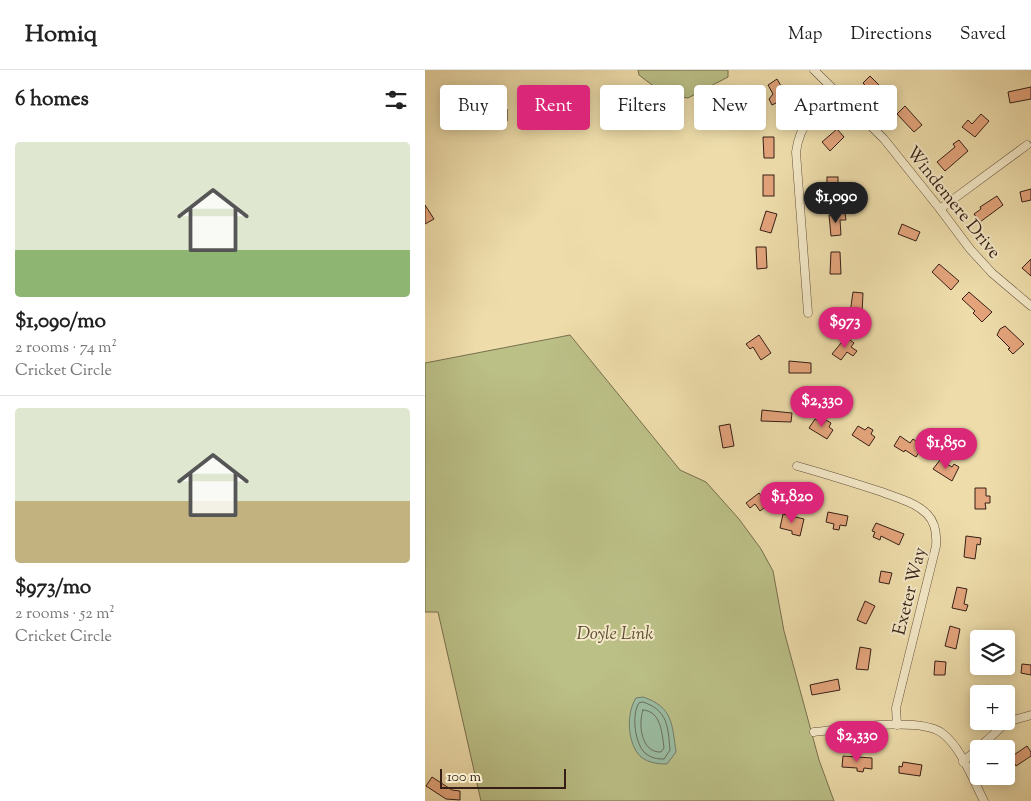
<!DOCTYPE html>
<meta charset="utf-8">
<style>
:root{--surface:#fff;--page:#f6f6f6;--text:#222;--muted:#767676;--line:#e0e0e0;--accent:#db2777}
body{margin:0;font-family:"Sorts Mill Goudy",serif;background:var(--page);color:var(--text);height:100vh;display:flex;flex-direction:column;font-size:19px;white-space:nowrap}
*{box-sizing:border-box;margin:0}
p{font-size:16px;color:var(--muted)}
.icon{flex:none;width:28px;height:28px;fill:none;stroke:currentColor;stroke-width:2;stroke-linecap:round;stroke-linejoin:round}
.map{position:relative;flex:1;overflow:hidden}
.side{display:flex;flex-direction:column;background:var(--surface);width:425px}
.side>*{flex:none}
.banner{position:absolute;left:15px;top:15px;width:475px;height:45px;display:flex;gap:10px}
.controls{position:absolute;left:545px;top:560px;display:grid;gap:10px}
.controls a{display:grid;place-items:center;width:45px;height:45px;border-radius:5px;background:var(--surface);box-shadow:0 2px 12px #0003;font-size:25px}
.scale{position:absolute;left:15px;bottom:12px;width:126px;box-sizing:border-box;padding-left:5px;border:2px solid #351e15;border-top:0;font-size:14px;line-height:18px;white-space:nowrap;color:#351e15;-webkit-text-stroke:4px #f4e9c8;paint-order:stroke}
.price{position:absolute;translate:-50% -42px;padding:0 11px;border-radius:18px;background:var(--accent);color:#fff;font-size:16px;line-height:32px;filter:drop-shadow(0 1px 2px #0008)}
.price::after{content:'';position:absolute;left:50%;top:30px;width:15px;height:11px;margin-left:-8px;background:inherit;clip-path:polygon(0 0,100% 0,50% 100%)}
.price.current{background:#222;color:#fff}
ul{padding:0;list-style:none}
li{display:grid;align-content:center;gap:10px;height:265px;padding:0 15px}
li+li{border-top:1px solid var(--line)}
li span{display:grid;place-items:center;height:155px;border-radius:5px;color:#555}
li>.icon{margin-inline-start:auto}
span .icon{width:90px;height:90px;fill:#fffc;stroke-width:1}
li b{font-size:21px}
h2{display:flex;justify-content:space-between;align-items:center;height:60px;padding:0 15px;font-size:21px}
.chip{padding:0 18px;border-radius:5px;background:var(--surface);box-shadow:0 2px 12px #0003;font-size:18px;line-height:45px}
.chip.current{background:var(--accent);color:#fff}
header{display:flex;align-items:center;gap:30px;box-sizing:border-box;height:70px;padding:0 25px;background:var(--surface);border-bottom:1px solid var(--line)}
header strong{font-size:24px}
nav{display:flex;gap:28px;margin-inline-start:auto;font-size:18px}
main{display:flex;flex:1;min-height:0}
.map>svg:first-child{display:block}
.green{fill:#bbc087;stroke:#786f4e}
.water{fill:#9bbda3;stroke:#727d6a}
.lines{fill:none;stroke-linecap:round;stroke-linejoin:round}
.shore{stroke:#686e5c;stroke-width:1}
.building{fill:#e4a47c;stroke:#351e15}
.street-casing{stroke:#634e3a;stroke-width:9}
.street{stroke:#f4e9c8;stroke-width:8}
.labels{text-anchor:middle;stroke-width:4;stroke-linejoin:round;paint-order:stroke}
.street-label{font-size:18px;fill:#351e15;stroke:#f4e9c8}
.park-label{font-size:18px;font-style:italic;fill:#5d4f37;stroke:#f4e9c8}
</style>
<header>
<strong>Homiq</strong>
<nav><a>Map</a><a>Directions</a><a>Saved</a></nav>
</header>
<main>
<section class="side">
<h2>6 homes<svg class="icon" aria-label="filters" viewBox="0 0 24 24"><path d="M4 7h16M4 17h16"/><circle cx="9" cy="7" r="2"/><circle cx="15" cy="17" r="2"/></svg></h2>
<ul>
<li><span style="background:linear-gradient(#dfe7d0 70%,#8fb573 0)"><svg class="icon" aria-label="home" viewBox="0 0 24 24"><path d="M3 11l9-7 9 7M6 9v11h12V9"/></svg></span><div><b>$1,090/mo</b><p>2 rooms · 74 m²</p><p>Cricket Circle</p></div></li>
<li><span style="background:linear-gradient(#dfe7d0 60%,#c2b280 0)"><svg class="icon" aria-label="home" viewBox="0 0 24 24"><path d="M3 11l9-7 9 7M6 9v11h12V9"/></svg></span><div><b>$973/mo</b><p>2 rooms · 52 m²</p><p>Cricket Circle</p></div></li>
</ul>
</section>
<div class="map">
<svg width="606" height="731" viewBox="0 0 606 731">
<rect width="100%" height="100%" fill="#eeddab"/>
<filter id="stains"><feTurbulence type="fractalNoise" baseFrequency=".004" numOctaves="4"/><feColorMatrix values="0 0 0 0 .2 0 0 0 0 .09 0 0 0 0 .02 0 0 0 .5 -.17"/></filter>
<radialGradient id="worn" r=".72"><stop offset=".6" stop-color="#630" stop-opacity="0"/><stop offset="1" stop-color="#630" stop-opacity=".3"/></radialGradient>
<!-- green -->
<g class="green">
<polygon points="213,0 303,0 303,7 263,28 239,24 214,5"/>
<polygon points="145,265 255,400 281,412 314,449 336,479 348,501 359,561 394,690 409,731 56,731 13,542 0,542 0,293"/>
</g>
<!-- water -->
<path class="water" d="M 218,627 C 248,637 247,654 251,682 L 242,694 C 233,694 224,693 216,687 C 202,674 201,643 211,628 Z"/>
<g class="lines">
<!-- shore -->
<g class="shore">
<path d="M 218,632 C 243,640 243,657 245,680 L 239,689 C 232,689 226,688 220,683 C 210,674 206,644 214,633 Z"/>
<path d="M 218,640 C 236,641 237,663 239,678 L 236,682 C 216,683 213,654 218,640 Z"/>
</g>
</g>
<!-- building -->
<g class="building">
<polygon points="445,6 460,21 452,29 438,13"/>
<polygon points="352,9 356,16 358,15 365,27 352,34 351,33 347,35 344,29 348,24 343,15"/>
<polygon points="606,17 606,29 585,33 583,22"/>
<polygon points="53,18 55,39 82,39 82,51 56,51 56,45 43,45 43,20"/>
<polygon points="480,36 497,55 489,62 472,44"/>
<polygon points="556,44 564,51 550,67 537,57 543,50 547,54"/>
<polygon points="412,59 419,67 405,81 397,72"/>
<polygon points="338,67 349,67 349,88 339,88"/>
<polygon points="534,70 543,81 520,101 512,92 530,77 528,74"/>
<rect x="338" y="105" width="11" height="21"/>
<rect x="402" y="107" width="11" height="20"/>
<polygon points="606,119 606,130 597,132 595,122"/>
<polygon points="572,126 578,135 555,152 549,144 556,139 555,137"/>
<polygon points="0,135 9,149 0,154"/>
<polygon points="341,141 352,144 346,163 335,160"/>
<polygon points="420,143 421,150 415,150 416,165 406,166 404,145"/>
<polygon points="477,154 495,162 491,171 473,164"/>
<polygon points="331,177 341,177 342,198 332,199"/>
<polygon points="406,182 415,182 416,204 405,204"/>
<polygon points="606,189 606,206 597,198"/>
<polygon points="514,194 534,211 526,220 507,202"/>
<polygon points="428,222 438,223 437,244 425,243"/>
<polygon points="544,222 567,242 557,252 548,243 550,241 537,229"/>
<polygon points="580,256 599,274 588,284 583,279 585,278 572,265 575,259"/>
<polygon points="334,265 346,283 336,290 328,277 325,279 321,274"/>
<polygon points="421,267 429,273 426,277 432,281 428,286 422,282 416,290 407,284"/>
<polygon points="364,291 386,293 386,303 364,303"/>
<polygon points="337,340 367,343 366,352 336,351"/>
<polygon points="390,349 398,354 401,350 406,353 404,357 408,360 402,369 384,358"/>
<polygon points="305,354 309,376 298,378 294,356"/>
<polygon points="433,356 440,360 443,357 448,360 446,364 450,367 444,376 427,365"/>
<polygon points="475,366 485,373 488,369 498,376 491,387 480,380 479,382 469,376"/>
<polygon points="515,390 527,397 529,394 534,397 527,411 508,399"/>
<polygon points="550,418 561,418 561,426 565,426 565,433 560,433 561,439 550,439"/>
<polygon points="334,423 343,435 335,441 330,434 325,438 321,433"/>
<polygon points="403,442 423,446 421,456 415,455 414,460 408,459 409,454 401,452"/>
<polygon points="358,444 379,449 375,466 367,464 367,461 355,458"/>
<polygon points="451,453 479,464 474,475 456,466 455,470 448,467 450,462 447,461"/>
<polygon points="541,466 556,468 555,475 552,474 550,489 539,487"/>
<polygon points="456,501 467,503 464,514 454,512"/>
<polygon points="532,517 542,519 539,534 543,535 541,541 527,538"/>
<polygon points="440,531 450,536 441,554 432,550"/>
<polygon points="525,556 535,559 531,579 520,576"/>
<polygon points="435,577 446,579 443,600 431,599"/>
<polygon points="510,591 521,592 520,605 509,605"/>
<polygon points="597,594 606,595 606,605 596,603"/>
<polygon points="413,609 415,620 387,625 385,615"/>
<polygon points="564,615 570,624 554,624 554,639 546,628"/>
<polygon points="602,676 606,682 606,686 591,696 586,687"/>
<polygon points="418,686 447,688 447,699 439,698 438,702 432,701 432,698 417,697"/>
<polygon points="478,692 497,695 495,706 474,703 474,696 477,697"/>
<polygon points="7,707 27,720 35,721 35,730 21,729 1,716"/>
</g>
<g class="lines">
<defs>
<g id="street">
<polyline points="389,0 459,69 515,139 545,179 567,203 606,236"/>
<polyline points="515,139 602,75"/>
<path d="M 383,243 L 371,82 C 375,52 390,41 414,24"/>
<path d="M 372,396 C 401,404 429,413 457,422 C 472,428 490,432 502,444 C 510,452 512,464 511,476 L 471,638 L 472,655"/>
<path d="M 389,662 C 418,659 495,646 517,663 C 536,677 548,710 559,731"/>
<polyline points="538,692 582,652 606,645"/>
</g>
</defs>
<!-- street casing -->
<use href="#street" class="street-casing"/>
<!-- street -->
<use href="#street" class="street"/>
</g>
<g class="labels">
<!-- street labels -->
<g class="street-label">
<text transform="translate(529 132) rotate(51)" y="6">Windemere Drive</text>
<text transform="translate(484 521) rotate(-76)" y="6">Exeter Way</text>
</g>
<!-- park labels -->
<g class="park-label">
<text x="190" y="569">Doyle Link</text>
</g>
</g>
<rect width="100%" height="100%" filter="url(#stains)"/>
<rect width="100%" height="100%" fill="url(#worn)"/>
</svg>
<div class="controls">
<a><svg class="icon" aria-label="layers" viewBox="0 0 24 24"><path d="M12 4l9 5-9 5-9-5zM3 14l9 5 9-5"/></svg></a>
<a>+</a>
<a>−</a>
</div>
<div class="scale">100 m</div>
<b class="price current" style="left:411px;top:154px">$1,090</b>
<b class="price" style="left:420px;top:279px">$973</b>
<b class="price" style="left:397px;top:358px">$2,330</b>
<b class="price" style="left:521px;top:400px">$1,850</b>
<b class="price" style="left:367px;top:454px">$1,820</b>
<b class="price" style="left:432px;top:693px">$2,330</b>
<div class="banner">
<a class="chip">Buy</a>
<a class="chip current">Rent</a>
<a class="chip">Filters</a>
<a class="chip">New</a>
<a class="chip">Apartment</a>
</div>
</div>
</main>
